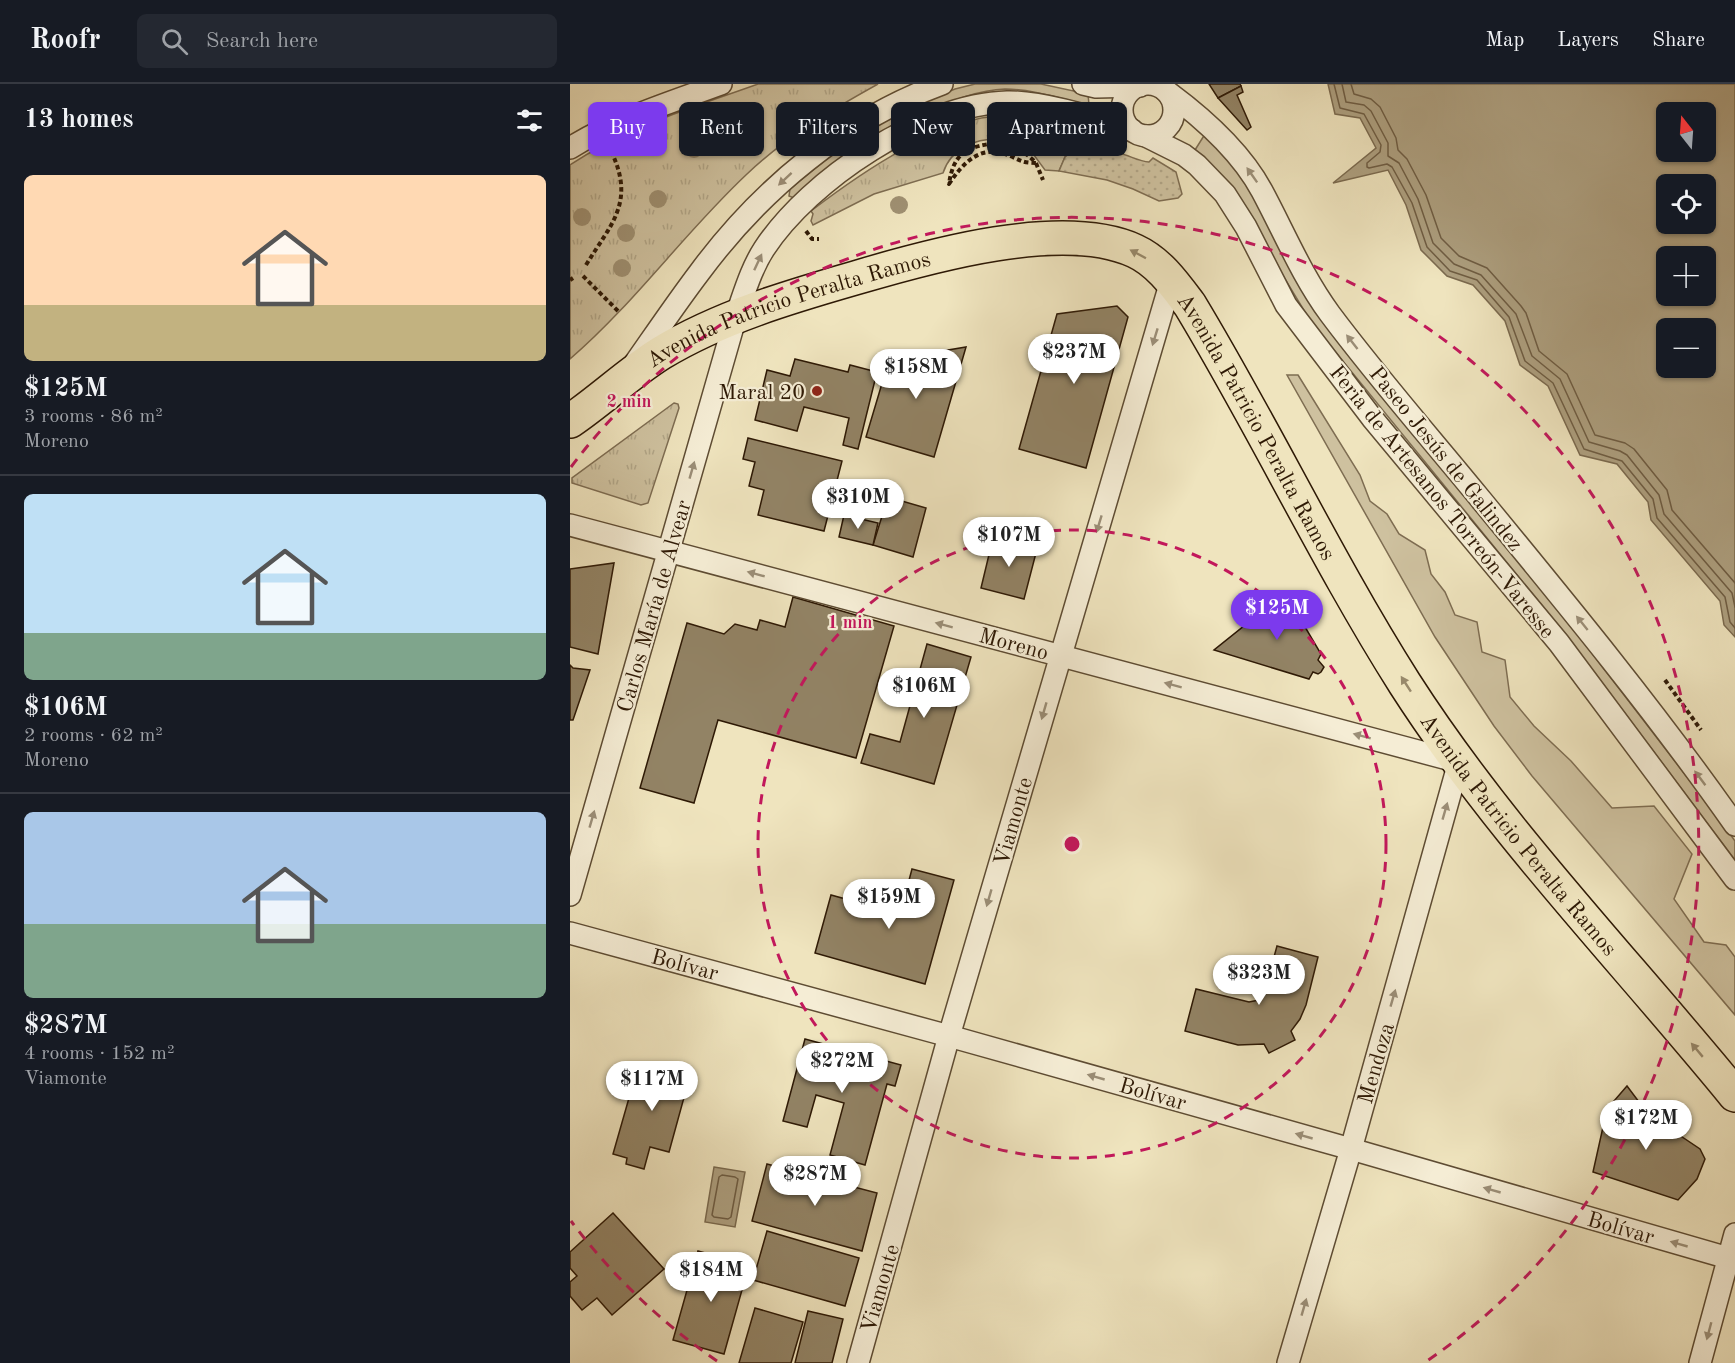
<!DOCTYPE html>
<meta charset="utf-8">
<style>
:root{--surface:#171b24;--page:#242831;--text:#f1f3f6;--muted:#9ea1a6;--line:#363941;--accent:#7c3aed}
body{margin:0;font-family:"Old Standard TT",serif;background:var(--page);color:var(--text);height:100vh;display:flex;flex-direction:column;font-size:22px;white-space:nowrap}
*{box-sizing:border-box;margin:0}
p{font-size:20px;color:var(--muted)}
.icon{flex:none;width:33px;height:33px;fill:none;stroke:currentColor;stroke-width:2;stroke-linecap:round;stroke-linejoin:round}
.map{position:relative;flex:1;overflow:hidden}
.sheet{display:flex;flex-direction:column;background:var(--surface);width:570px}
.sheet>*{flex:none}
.hud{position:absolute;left:18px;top:18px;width:570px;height:54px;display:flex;gap:12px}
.needle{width:39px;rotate:343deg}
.fabs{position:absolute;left:1086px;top:18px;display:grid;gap:12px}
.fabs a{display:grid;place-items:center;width:60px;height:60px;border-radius:9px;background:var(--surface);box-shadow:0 2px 4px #0004;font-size:30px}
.price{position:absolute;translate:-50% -51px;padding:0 14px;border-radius:21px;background:#fff;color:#222;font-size:20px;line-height:39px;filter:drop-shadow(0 2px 3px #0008)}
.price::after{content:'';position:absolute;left:50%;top:36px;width:18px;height:14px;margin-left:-9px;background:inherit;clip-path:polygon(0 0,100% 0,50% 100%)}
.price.current{background:var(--accent);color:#fff}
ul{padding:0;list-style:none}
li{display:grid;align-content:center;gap:12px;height:318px;padding:0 24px}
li+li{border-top:2px solid var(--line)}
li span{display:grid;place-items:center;height:186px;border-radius:9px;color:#555}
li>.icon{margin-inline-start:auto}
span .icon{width:108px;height:108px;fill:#fffc;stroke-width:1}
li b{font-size:26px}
h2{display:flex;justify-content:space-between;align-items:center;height:72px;padding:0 24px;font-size:26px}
.tag{padding:0 21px;border-radius:9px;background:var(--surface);box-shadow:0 2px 4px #0004;font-size:21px;line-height:54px}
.tag.current{background:var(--accent);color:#fff}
header{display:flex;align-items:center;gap:36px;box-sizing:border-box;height:84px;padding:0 30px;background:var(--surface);border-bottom:2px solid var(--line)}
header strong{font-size:28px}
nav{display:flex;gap:33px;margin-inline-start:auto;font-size:21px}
.search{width:420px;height:54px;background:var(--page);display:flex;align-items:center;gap:15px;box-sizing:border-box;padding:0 21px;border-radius:9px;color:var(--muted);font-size:22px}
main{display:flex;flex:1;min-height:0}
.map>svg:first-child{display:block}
.grass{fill:#cec19f;stroke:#7e6d52;stroke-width:1.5}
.park{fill:url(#park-tufts);stroke:#7e6d52;stroke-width:1.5}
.garden{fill:url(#garden-dots);stroke:#7e6d52;stroke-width:1.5}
.water{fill:#ad9f7f;stroke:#7a694e;stroke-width:1.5;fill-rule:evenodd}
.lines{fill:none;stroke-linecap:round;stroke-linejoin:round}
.shore{stroke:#6e5c42;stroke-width:1.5}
.building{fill:#928365;stroke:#2e1905;stroke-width:1.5}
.street-casing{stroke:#5e4c33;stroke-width:24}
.primary-casing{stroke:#2e1905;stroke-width:36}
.path{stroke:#2e1905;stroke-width:4;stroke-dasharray:4.5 3;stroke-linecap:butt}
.street{stroke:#f5edd5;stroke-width:21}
.primary{stroke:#efe4be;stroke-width:33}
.tree{fill:#9f9072}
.oneway{fill:#9b8e77}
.oneway2{fill:#98896b}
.ring{fill:none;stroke:#c2185b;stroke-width:3;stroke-dasharray:10 8}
.poi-dot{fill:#8f2418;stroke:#f5edd5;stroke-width:2}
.labels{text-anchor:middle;stroke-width:4.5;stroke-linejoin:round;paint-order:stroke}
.street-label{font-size:22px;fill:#2e1905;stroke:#f5edd5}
.poi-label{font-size:22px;fill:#2e1905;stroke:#f5edd5;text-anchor:end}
.centre{fill:#c2185b;stroke:#f5edd5;stroke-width:3}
.ring-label{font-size:18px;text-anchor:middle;font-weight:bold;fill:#c2185b;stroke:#f5edd5;stroke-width:4.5;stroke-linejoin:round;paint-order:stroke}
</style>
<header>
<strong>Roofr</strong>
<div class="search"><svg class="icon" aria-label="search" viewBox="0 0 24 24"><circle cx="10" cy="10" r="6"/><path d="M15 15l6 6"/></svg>Search here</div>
<nav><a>Map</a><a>Layers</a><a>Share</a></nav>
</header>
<main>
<section class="sheet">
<h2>13 homes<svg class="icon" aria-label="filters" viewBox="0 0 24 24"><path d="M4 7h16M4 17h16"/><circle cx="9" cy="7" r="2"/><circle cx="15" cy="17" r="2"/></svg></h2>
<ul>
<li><span style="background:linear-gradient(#ffd9b3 70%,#c2b280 0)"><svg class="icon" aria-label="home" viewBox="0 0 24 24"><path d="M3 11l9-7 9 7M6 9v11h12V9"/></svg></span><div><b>$125M</b><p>3 rooms · 86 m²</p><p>Moreno</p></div></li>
<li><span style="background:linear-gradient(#bfe0f5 75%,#7fa58c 0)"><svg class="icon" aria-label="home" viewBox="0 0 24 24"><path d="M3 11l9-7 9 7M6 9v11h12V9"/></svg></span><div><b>$106M</b><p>2 rooms · 62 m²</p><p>Moreno</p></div></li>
<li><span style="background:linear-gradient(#a9c7e8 60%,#7fa58c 0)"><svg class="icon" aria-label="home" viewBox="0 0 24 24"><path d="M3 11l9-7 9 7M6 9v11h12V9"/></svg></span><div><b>$287M</b><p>4 rooms · 152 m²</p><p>Viamonte</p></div></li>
</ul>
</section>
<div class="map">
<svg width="1165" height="1279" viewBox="0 0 1165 1279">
<defs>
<pattern id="park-tufts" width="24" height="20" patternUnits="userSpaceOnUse" patternTransform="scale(1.5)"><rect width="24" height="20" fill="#cec19f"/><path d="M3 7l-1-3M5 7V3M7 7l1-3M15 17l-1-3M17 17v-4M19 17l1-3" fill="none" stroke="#b1a587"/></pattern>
<pattern id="garden-dots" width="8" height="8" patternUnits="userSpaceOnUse" patternTransform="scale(1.5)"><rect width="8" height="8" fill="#cec19f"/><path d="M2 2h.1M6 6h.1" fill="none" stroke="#b1a587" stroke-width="1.8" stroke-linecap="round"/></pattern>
</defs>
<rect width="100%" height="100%" fill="#efe4be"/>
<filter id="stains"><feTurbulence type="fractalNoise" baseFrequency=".00333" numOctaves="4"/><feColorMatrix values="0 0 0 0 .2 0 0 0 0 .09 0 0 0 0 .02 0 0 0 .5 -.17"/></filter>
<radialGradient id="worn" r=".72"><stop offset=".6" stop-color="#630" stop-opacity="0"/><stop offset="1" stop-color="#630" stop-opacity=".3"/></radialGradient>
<!-- grass -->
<g class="grass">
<path d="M 405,0 L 471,0 L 518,10 L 519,21 C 492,15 463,5 435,5 C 406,6 377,19 350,30 L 345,21 L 385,5 Z"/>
<polygon points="331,27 336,36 224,114 219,112 220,105 275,60"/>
<polygon points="453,36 510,47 542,56 542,58 512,55 445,41"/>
<polygon points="444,49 472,59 489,59 509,62 495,73 489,87 475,86 461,67 443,57"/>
<polygon points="635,50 670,90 965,495 1150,736 1165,757 1165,776 996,551 741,238 654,94 625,66"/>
<polygon points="728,291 790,391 800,417 817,430 829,450 855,466 861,490 875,508 885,531 907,538 912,568 935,576 940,613 964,642 1001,677 1042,724 1084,722 1122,770 1104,815 1134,858 1156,861 1165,873 1165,931 962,692 924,642 865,553 717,291"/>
</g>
<!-- park -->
<g class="park">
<path d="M 188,0 L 308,0 C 261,26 216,53 177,90 C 115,148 65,219 0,275 L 0,81 C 57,43 124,23 188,0 Z"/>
<path d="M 434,32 L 430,55 C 406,54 381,64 373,89 L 304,110 L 243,141 L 241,137 L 243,130 L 241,127 C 288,91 374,31 434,32 Z"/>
<polygon points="104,319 108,320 109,324 78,419 71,421 2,399 2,394"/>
</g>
<!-- garden -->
<path class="garden" d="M 509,62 L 528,65 L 534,71 C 551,64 563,77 579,78 L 583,74 L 606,88 L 612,110 L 608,114 L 589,117 L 563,105 L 537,96 L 489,87 L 495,73 Z"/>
<!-- water -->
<g class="water">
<path d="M 758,0 L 1165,0 L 1165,553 L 1154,541 L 1150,517 L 1081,436 L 1078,418 L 1047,380 L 1010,371 L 978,302 L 950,281 L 935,237 L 903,201 L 877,192 L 851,166 L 836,121 L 818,86 L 763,99 L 806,64 L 790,34 L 765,30 ZM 1096,28 L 1136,28 L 1136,68 L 1096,68 ZM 1096,100 L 1136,100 L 1136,140 L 1096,140 ZM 1096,172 L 1136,172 L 1136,212 L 1096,212 ZM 1096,244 L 1136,244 L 1136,284 L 1096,284 Z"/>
<polygon points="144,1083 175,1088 165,1143 135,1138"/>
</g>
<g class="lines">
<!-- shore -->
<g class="shore">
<polyline points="764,0 770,24 794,30 811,61 810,68 797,79 797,83 799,84 817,80 822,83 842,119 857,163 880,187 907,196 939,233 955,277 983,299 1014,365 1052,377 1083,415 1087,434 1155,513 1160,538 1165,544"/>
<polyline points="772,0 776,18 794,21 801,27 818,59 818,72 829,79 848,115 863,159 884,180 911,191 946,230 962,272 990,295 1019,358 1050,367 1057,371 1089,411 1094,430 1162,509 1165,523"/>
<polyline points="781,0 784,10 801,15 810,23 826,54 828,66 837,75 856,111 871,154 889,172 917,184 951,222 956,229 969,267 997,290 1025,351 1055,359 1064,365 1097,406 1102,426 1165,499"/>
<polygon points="152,1091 165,1093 168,1095 161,1133 158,1135 144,1133 142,1131 149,1093"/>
</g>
</g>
<!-- building -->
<g class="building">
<polygon points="639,0 670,0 671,2 648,14"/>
<polygon points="671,2 673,8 667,11 681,43 677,46 648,14"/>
<polygon points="547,222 558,233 516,384 449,365 487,230"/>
<polygon points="396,263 364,373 296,353 319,276"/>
<polygon points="225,275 278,288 280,281 307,288 288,365 273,361 279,334 234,323 227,347 185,336 197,286 220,292"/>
<polygon points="178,354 272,377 254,447 188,431 194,406 179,402 185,378 173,375"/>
<polygon points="318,413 356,424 343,473 303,461"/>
<polygon points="274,431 308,439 303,461 269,453"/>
<polygon points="423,454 467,465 454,515 411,504"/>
<polygon points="44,479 28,570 0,563 0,485"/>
<polygon points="715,509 751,570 748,576 754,583 751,588 748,590 743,588 739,595 644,566"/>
<polygon points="223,513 324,542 286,674 148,636 124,719 70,704 117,539 154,550 165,540 187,546 190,536 215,543"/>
<polygon points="357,560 401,573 364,700 291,679 300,650 330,658"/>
<polygon points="0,581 3,584 20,586 3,636 0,636"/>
<polygon points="342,785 384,796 355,900 245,869 261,811 330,830"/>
<polygon points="707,862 748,873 736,921 730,935 721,947 725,956 699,969 694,960 668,961 615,947 626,905 679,918 689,916 695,906"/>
<polygon points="235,955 331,981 325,1002 317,1000 295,1081 260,1071 274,1019 246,1011 237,1043 213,1037"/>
<polygon points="101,978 119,983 118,987 121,988 99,1068 80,1063 74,1085 56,1080 57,1074 43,1070 69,979 94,986 96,981 100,982"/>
<polygon points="1057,1002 1078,1030 1130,1065 1135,1075 1127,1095 1108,1116 1023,1088 1037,1025"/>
<polygon points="197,1080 307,1109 292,1167 182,1137"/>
<polygon points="43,1129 94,1185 42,1231 27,1214 12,1226 0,1212 0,1198 7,1192 0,1184 0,1168"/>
<polygon points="197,1147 289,1174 275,1222 183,1196"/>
<polygon points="128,1167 179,1181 154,1270 103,1256"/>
<polygon points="185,1224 233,1238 221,1279 169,1279"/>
<polygon points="238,1227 273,1235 262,1279 225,1279"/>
</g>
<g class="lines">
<defs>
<g id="street">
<polyline points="513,0 526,3 570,2"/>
<circle cx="578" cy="26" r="26"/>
<path d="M 595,6 C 632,33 670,66 692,107 C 714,148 732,192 760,230 C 807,293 858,351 908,412 C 996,519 1085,627 1165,741"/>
<polyline points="576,52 614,71 627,81 655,110 676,143 716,221 802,334 989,559 1165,795"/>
<path d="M 0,64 C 47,35 99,19 151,0"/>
<path d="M 65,279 C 86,249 107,218 129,189 C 191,105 274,36 372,0"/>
<polyline points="0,441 889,678 781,1065 718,1279"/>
<path d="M 0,811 L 166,232 C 174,210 181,185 194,165 C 240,95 353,20 437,18 C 471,17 529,35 562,46"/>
<polyline points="0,849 379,952 781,1065 1165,1176"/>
<polyline points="288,1279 379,952 601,197"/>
<polyline points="1130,1279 1165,1150"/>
</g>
<g id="primary">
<path id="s1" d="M 0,337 C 31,316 59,289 91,269 C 151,233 219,213 285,194 C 359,172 493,134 565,167 C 589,178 605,201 620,221 C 695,345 757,477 835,600 C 930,748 1054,875 1165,1011"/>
</g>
</defs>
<!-- street casing -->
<use href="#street" class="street-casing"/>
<!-- primary casing -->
<use href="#primary" class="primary-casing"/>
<!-- path -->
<g class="path">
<path d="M 419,60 C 438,59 453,65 466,79 C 452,79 450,76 438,71 C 410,60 393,79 379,100 C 383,73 393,64 419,60 Z"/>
<polyline points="466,79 473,96"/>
<polyline points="236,147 242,155 249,155"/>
<path d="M 16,181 C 41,140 65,119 42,69"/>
<polyline points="13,192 49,228"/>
<polyline points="0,196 3,194"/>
<polyline points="1095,596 1131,646"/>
</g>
<!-- street -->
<use href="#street" class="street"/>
<!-- primary -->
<use href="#primary" class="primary"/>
</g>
<!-- trees -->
<g class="tree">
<circle cx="124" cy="65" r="9"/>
<circle cx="88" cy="115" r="9"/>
<circle cx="329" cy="121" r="9"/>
<circle cx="12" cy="133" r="9"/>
<circle cx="56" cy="149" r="9"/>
<circle cx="52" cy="184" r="9"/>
</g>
<!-- one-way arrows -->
<defs><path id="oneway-solid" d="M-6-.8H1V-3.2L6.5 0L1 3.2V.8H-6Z" transform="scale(1.5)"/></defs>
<g class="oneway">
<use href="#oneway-solid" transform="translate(682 91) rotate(-125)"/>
<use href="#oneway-solid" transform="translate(215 95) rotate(137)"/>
<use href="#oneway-solid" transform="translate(188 178) rotate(-65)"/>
<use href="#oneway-solid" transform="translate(585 253) rotate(107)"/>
<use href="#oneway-solid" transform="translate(782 258) rotate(-128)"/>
<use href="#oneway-solid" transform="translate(122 386) rotate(-74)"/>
<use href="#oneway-solid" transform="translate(529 440) rotate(107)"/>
<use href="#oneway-solid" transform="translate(186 490) rotate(-165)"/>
<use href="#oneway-solid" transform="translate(1012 539) rotate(-129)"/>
<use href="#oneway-solid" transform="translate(374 541) rotate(-165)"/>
<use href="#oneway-solid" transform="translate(603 601) rotate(-165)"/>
<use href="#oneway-solid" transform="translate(474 627) rotate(106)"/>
<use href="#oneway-solid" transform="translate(792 652) rotate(-165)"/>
<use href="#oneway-solid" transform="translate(1130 694) rotate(-127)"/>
<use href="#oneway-solid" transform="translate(875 727) rotate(-74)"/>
<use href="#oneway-solid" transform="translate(22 735) rotate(-74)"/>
<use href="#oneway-solid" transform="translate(419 814) rotate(106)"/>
<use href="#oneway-solid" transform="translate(823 914) rotate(-74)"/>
<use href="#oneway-solid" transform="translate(526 993) rotate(-164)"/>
<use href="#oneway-solid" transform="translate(734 1052) rotate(-164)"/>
<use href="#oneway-solid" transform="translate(922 1106) rotate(-164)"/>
<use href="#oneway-solid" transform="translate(1109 1160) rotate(-164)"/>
<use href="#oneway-solid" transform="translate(734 1223) rotate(-74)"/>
<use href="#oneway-solid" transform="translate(1139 1247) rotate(105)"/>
</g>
<g class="oneway2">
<use href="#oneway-solid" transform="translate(568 170) rotate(-152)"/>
<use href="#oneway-solid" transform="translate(836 600) rotate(-123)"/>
<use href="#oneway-solid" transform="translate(1127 966) rotate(-130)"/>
</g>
<!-- distance rings -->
<g class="ring">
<circle cx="502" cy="760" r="314"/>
<path d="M147 1277A627 627 0 0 1 1 1137M1 383A627 627 0 1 1 857 1277"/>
</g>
<!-- markers -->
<circle class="poi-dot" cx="247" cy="307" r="6"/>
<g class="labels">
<!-- street labels -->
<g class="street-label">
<text dy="8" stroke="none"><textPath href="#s1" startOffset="249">Avenida Patricio Peralta Ramos</textPath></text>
<text dy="8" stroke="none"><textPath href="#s1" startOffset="825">Avenida Patricio Peralta Ramos</textPath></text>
<text transform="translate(877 374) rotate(51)" y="8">Paseo Jesús de Galindez</text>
<text transform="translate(873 417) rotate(51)" y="8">Feria de Artesanos Torreón-Varesse</text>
<text transform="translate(83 522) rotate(-74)" y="8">Carlos María de Alvear</text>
<text transform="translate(444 559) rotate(15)" y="8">Moreno</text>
<text transform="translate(442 737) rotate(-74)" y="8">Viamonte</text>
<text dy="8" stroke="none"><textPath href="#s1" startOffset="1311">Avenida Patricio Peralta Ramos</textPath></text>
<text transform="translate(115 880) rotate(15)" y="8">Bolívar</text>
<text transform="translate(805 979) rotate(-74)" y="8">Mendoza</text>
<text transform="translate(583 1009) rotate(16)" y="8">Bolívar</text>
<text transform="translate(1051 1143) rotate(16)" y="8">Bolívar</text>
<text transform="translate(309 1204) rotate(-74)" y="8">Viamonte</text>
</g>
<!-- poi labels -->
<g class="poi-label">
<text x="235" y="315">Maral 20</text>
</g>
</g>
<circle cx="502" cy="760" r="9" class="centre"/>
<g class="ring-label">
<text x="59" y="323">2 min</text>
<text x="280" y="544">1 min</text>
</g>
<rect width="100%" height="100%" filter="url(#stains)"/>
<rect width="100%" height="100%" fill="url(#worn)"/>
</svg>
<div class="fabs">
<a><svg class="needle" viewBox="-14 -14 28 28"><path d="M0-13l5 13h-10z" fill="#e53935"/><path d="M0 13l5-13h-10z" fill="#9ea1a6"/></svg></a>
<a><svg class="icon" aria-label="locate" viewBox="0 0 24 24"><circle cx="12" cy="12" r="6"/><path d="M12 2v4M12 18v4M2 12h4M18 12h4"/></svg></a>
<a>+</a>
<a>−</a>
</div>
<b class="price" style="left:504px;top:301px">$237M</b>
<b class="price" style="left:346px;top:316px">$158M</b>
<b class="price" style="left:288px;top:446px">$310M</b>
<b class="price" style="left:439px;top:484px">$107M</b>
<b class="price current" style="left:707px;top:557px">$125M</b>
<b class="price" style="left:354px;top:635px">$106M</b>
<b class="price" style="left:319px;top:846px">$159M</b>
<b class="price" style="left:689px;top:922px">$323M</b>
<b class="price" style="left:272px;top:1010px">$272M</b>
<b class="price" style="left:82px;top:1028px">$117M</b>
<b class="price" style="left:1076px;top:1067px">$172M</b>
<b class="price" style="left:245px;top:1123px">$287M</b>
<b class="price" style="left:141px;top:1219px">$184M</b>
<div class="hud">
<a class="tag current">Buy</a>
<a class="tag">Rent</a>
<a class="tag">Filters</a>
<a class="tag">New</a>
<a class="tag">Apartment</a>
</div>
</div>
</main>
